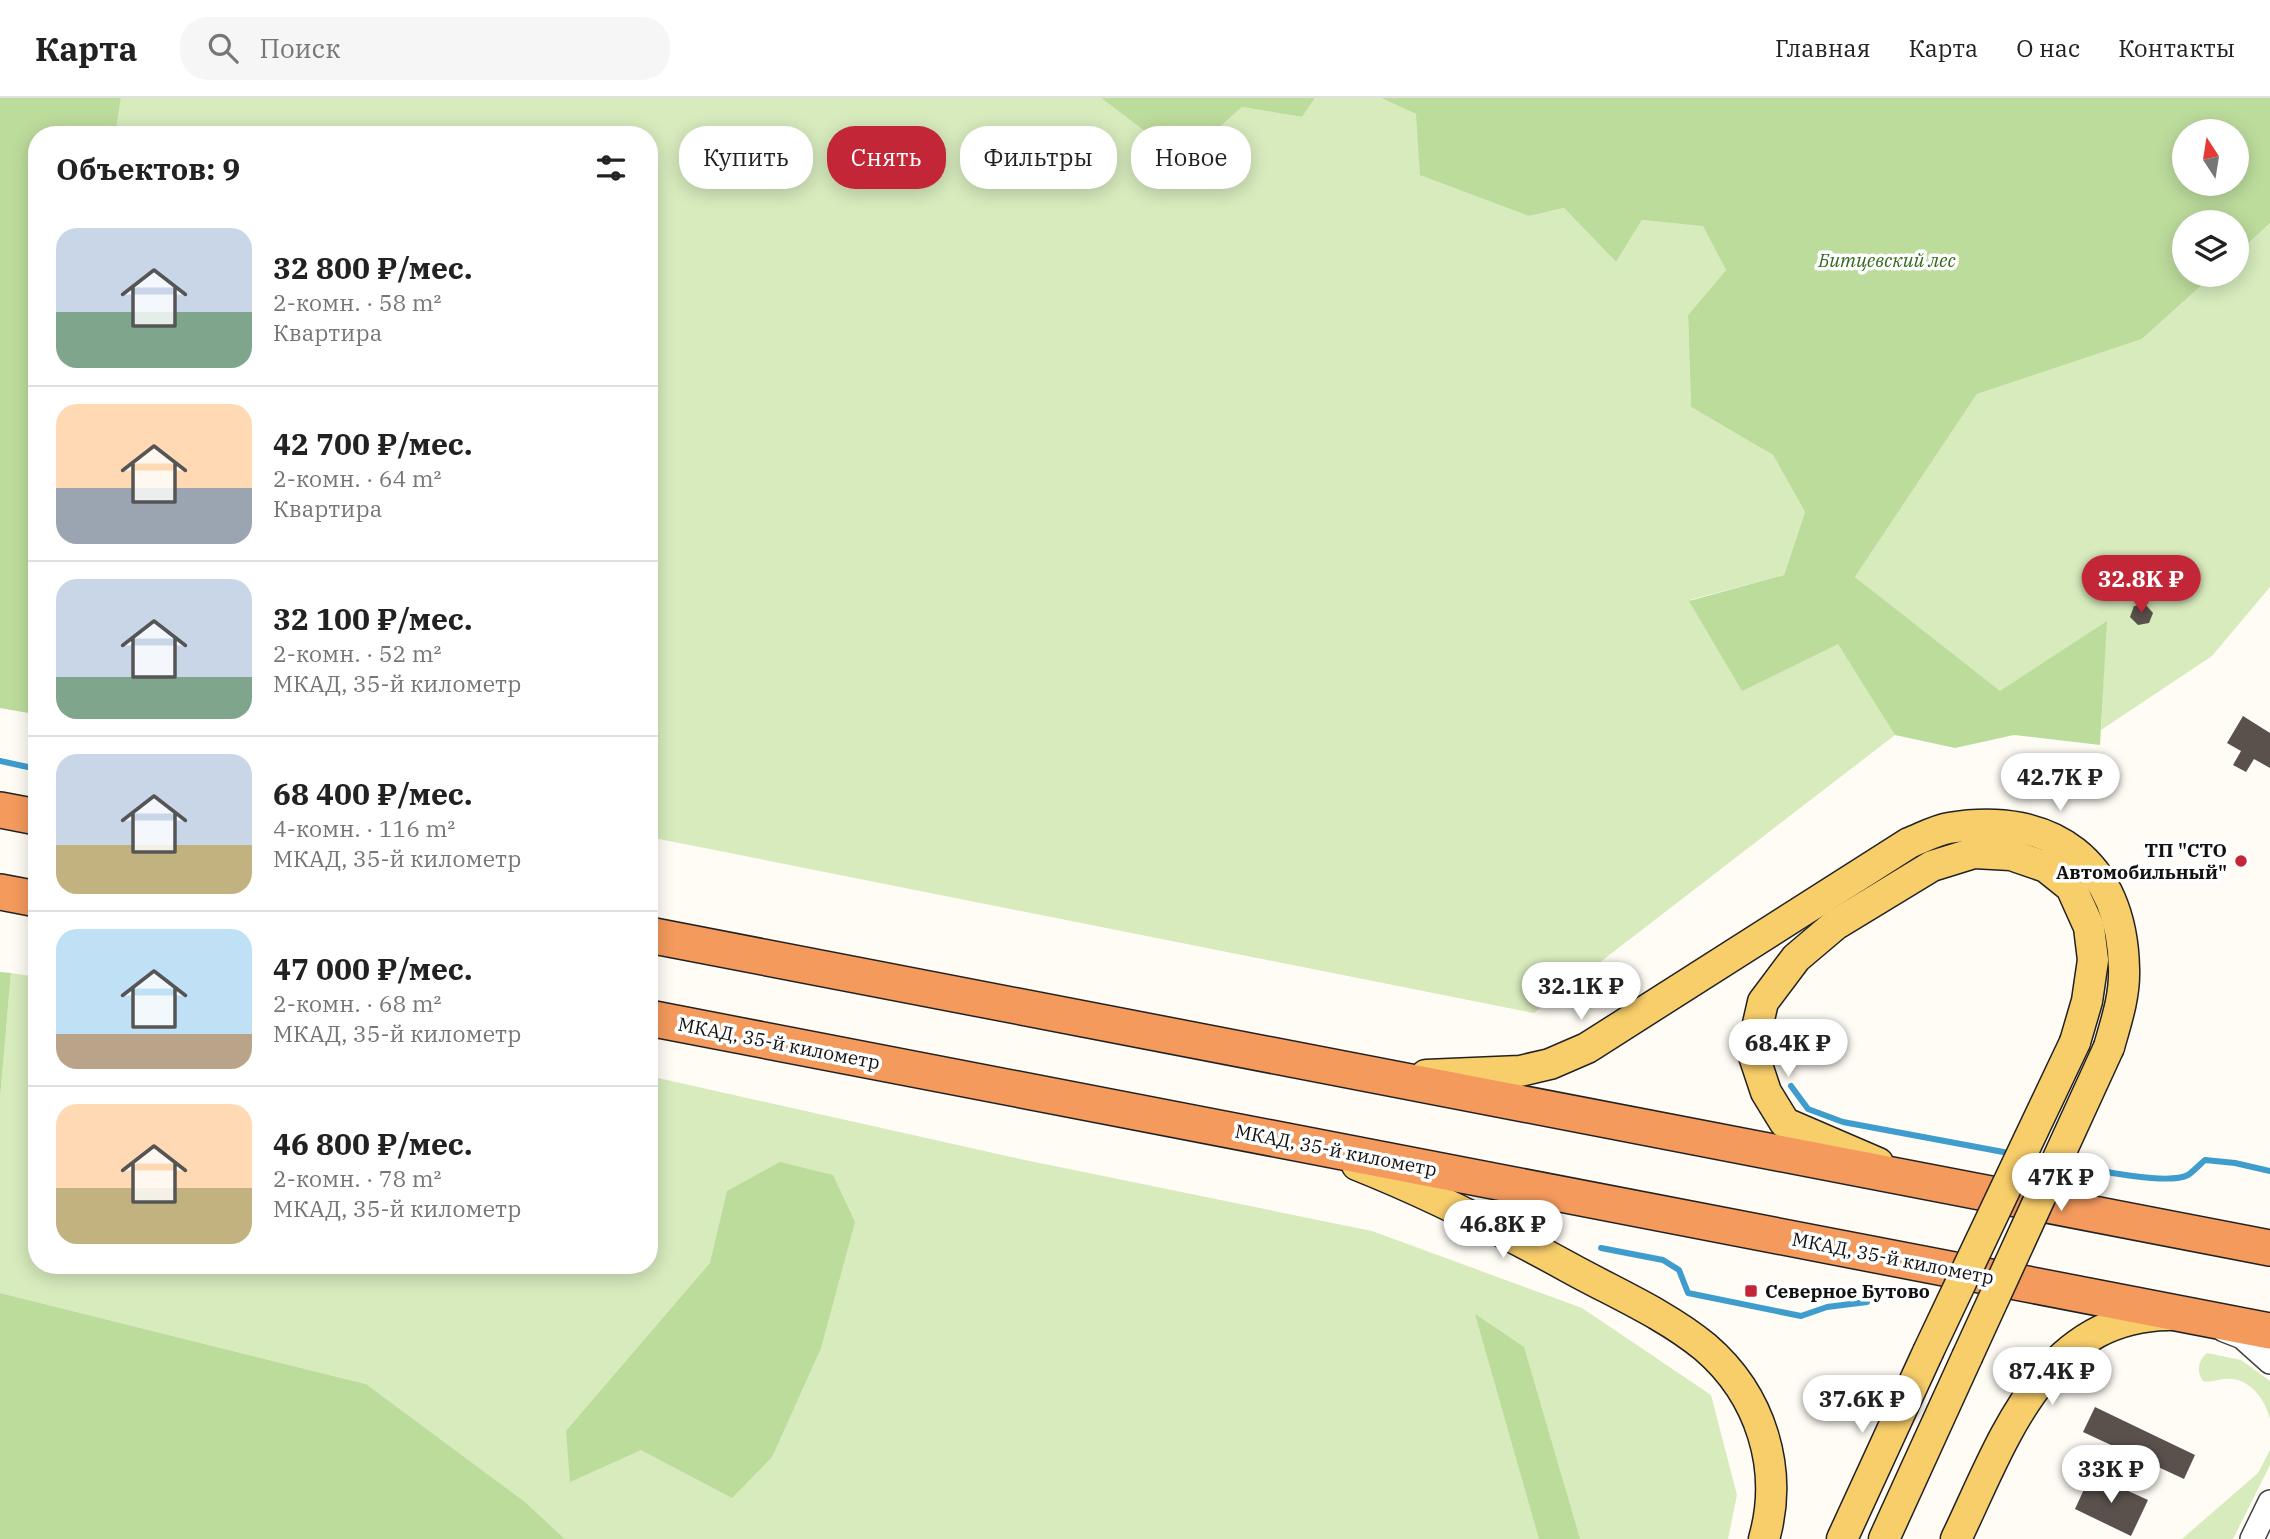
<!DOCTYPE html>
<html lang="ru">
<meta charset="utf-8">
<style>
:root{--surface:#fff;--page:#f6f6f6;--text:#222;--muted:#767676;--line:#e0e0e0;--accent:#c32737}
body{margin:0;font-family:"IBM Plex Serif",serif;background:var(--page);color:var(--text);height:100vh;display:flex;flex-direction:column;font-size:26px;white-space:nowrap}
*{box-sizing:border-box;margin:0}
p{font-size:23px;color:var(--muted)}
.icon{flex:none;width:38px;height:38px;fill:none;stroke:currentColor;stroke-width:2;stroke-linecap:round;stroke-linejoin:round}
.map{position:relative;flex:1;overflow:hidden}
.drawer{position:absolute;left:28px;top:28px;width:630px;height:1148px;display:flex;flex-direction:column;background:var(--surface);border-radius:28px;box-shadow:0 4px 18px #0003}
.drawer>*{flex:none}
.banner{position:absolute;left:679px;top:28px;width:665px;height:63px;display:flex;gap:14px}
.needle{width:46px;rotate:348deg}
.fabs{position:absolute;left:2172px;top:21px;display:grid;gap:14px}
.fabs a{display:grid;place-items:center;width:77px;height:77px;border-radius:50%;background:var(--surface);box-shadow:0 4px 18px #0003;font-size:35px}
.price{position:absolute;translate:-50% -60px;padding:0 16px;border-radius:24px;background:#fff;color:#222;font-size:23px;line-height:46px;filter:drop-shadow(0 2px 4px #0008)}
.price::after{content:'';position:absolute;left:50%;top:42px;width:21px;height:16px;margin-left:-10px;background:inherit;clip-path:polygon(0 0,100% 0,50% 100%)}
.price.on{background:var(--accent);color:#fff}
ul{padding:0;list-style:none}
li{display:flex;align-items:center;gap:21px;height:175px;padding:0 28px}
li+li{border-top:2px solid var(--line)}
li span{display:grid;place-items:center;flex:none;width:196px;height:140px;border-radius:21px;color:#555}
li>.icon{margin-inline-start:auto}
span .icon{width:84px;height:84px;fill:#fffc;stroke-width:1}
li b{font-size:30px}
h2{display:flex;justify-content:space-between;align-items:center;height:84px;padding:0 28px;font-size:30px}
.chip{padding:0 24px;border-radius:28px;background:var(--surface);box-shadow:0 4px 18px #0003;font-size:24px;line-height:63px}
.chip.on{background:var(--accent);color:#fff}
header{display:flex;align-items:center;gap:42px;box-sizing:border-box;height:98px;padding:0 35px;background:var(--surface);border-bottom:2px solid var(--line)}
header strong{font-size:33px}
nav{display:flex;gap:38px;margin-inline-start:auto;font-size:24px}
.search{width:490px;height:63px;background:var(--page);display:flex;align-items:center;gap:18px;box-sizing:border-box;padding:0 24px;border-radius:28px;color:var(--muted);font-size:26px}
.map>svg:first-child{display:block}
.green{fill:#d7ebbd}
.forest{fill:#bcdc9c;fill-rule:evenodd}
.lines{fill:none;stroke-linecap:round;stroke-linejoin:round}
.stream{stroke:#3f9dce;stroke-width:6}
.building{fill:#5a514d}
.minor-casing{stroke:#444;stroke-width:26}
.major-casing{stroke:#222;stroke-width:33}
.highway-casing{stroke:#222;stroke-width:38}
.minor{stroke:#fff;stroke-width:23}
.major{stroke:#f8ce6b;stroke-width:30}
.highway{stroke:#f49a5d;stroke-width:35}
.major-bridge-casing{stroke:#222;stroke-width:33;stroke-linecap:butt}
.major-bridge{stroke:#f8ce6b;stroke-width:30}
.poi-dot{fill:#c32737;stroke:#fff;stroke-width:2.5}
.labels{text-anchor:middle;stroke-width:7;stroke-linejoin:round;paint-order:stroke}
.park-label{font-size:19px;font-style:italic;fill:#336a1f;stroke:#fff}
.poi-label{font-size:19px;font-weight:bold;fill:#111;stroke:#fff;text-anchor:end}
.street-label{font-size:19px;fill:#111;stroke:#fff}
</style>
<header>
<strong>Карта</strong>
<div class="search"><svg class="icon" aria-label="search" viewBox="0 0 24 24"><circle cx="10" cy="10" r="6"/><path d="M15 15l6 6"/></svg>Поиск</div>
<nav><a>Главная</a><a>Карта</a><a>О нас</a><a>Контакты</a></nav>
</header>
<div class="map">
<svg width="2270" height="1441" viewBox="0 0 2270 1441">
<rect width="100%" height="100%" fill="#fffcf5"/>
<!-- green -->
<g class="green">
<polygon points="121,0 1101,0 1183,62 1242,9 1302,19 1315,0 1381,0 1416,16 1529,118 1564,110 1616,164 1642,122 1703,127 1726,172 1688,217 1691,309 1773,357 1805,414 1784,477 1690,502 1839,546 1895,637 1534,915 649,739 649,37 115,37"/>
<polygon points="2270,125 2270,489 2212,558 2101,632 2106,524 2000,594 1855,479 1977,296 2142,241 2213,177 2236,177 2237,156"/>
<polygon points="11,875 37,879 37,1167 649,1167 649,978 1020,1061 1372,1133 1582,1210 1711,1297 1737,1397 1728,1441 565,1441 524,1403 366,1286 0,1195 0,1001"/>
<path d="M 2207,1255 L 2241,1262 L 2270,1283 L 2270,1321 C 2265,1301 2249,1279 2226,1281 C 2217,1281 2211,1285 2203,1283 C 2196,1273 2198,1263 2207,1255 Z"/>
<polygon points="2270,1352 2270,1367 2233,1441 2182,1441 2258,1375"/>
</g>
<!-- forest -->
<g class="forest">
<polygon points="0,0 121,0 115,37 37,37 37,596 34,616 0,610"/>
<polygon points="1101,0 1315,0 1302,19 1242,9 1183,62"/>
<path d="M 1381,0 L 2270,0 L 2270,125 L 2237,156 L 2236,124 L 2184,124 L 2184,177 L 2213,177 L 2142,241 L 1977,296 L 1855,479 L 2000,593 L 2107,523 L 2100,647 L 2014,637 L 1955,650 L 1895,637 L 1838,546 L 1742,593 L 1689,503 L 1784,477 L 1805,414 L 1773,357 L 1691,309 L 1688,217 L 1726,172 L 1703,128 L 1642,122 L 1616,164 L 1564,110 L 1529,118 L 1420,77 L 1416,16 ZM 2184,33 L 2236,33 L 2236,86 L 2184,86 Z"/>
<polygon points="0,874 11,875 0,1001"/>
<polygon points="780,1064 833,1077 855,1124 821,1250 772,1359 732,1400 641,1352 570,1384 566,1333 710,1165 727,1093"/>
<polygon points="0,1195 366,1286 524,1403 565,1441 0,1441"/>
<polygon points="1475,1216 1524,1249 1580,1441 1539,1441"/>
</g>
<g class="lines">
<!-- stream -->
<g class="stream">
<polyline points="0,663 37,671"/>
<polyline points="1791,988 1808,1011 1843,1024 2014,1056"/>
<path d="M 2066,1066 C 2091,1071 2167,1088 2188,1077 C 2194,1073 2199,1067 2205,1062 L 2235,1065 L 2270,1073"/>
<polyline points="1601,1150 1663,1162 1679,1172 1688,1195 1801,1218 1827,1209 1867,1204"/>
</g>
</g>
<!-- building -->
<g class="building">
<polygon points="2145,506 2153,515 2149,525 2138,527 2130,519 2134,508"/>
<polygon points="2243,618 2270,635 2270,670 2254,661 2246,674 2233,667 2241,653 2227,645"/>
<polygon points="2095,1309 2195,1357 2184,1381 2083,1334"/>
<polygon points="2091,1376 2148,1402 2131,1438 2075,1411"/>
</g>
<g class="lines">
<defs>
<g id="minor">
<polyline points="2224,1232 2242,1239 2270,1264"/>
<polyline points="2252,1441 2270,1404"/>
</g>
<g id="major">
<path d="M 1426,977 L 1520,973 L 1550,966 L 1587,950 L 1909,745 C 1922,740 1936,732 1949,730 C 2052,713 2122,764 2124,871 C 2125,898 2116,924 2109,949"/>
<polyline points="1878,1065 1785,1025 1766,994 1752,952 1763,904 1796,860 1835,827 1932,768 1974,755 2011,757 2046,769 2071,789 2089,829 2093,862 2087,903 2075,944"/>
<path d="M 1357,1067 C 1430,1096 1499,1131 1568,1169 C 1613,1194 1665,1216 1705,1249 C 1761,1297 1784,1371 1764,1441"/>
<polyline points="1842,1441 1928,1254"/>
<polyline points="1884,1441 1967,1259"/>
<path d="M 1956,1441 C 2002,1346 2042,1219 2168,1217"/>
</g>
<g id="highway">
<polyline points="0,712 37,719"/>
<polyline points="0,794 37,801"/>
<polyline points="649,837 2270,1150"/>
<polyline points="649,920 2270,1233"/>
</g>
</defs>
<!-- minor casing -->
<use href="#minor" class="minor-casing"/>
<!-- major casing -->
<use href="#major" class="major-casing"/>
<!-- highway casing -->
<use href="#highway" class="highway-casing"/>
<!-- minor -->
<use href="#minor" class="minor"/>
<!-- major -->
<use href="#major" class="major"/>
<!-- highway -->
<use href="#highway" class="highway"/>
<defs>
<g id="major-bridge">
<polyline points="1928,1254 2075,944"/>
<polyline points="1967,1259 2109,949"/>
</g>
</defs>
<!-- major-bridge casing -->
<use href="#major-bridge" class="major-bridge-casing"/>
<!-- major-bridge -->
<use href="#major-bridge" class="major-bridge"/>
</g>
<!-- markers -->
<g class="poi-dot">
<circle cx="2241" cy="763" r="7"/>
<rect x="1744" y="1186" width="14" height="14" rx="3.5"/>
</g>
<g class="labels">
<!-- park labels -->
<g class="park-label">
<text x="1887" y="169">Битцевский лес</text>
</g>
<!-- poi labels -->
<g class="poi-label">
<text x="2227" y="759">ТП "СТО<tspan x="2227" dy="22">Автомобильный"</tspan></text>
<text x="1765" y="1200" text-anchor="start">Северное Бутово</text>
</g>
<!-- street labels -->
<g class="street-label">
<text transform="translate(779 945) rotate(11)" y="7">МКАД, 35-й километр</text>
<text transform="translate(1336 1052) rotate(11)" y="7">МКАД, 35-й километр</text>
<text transform="translate(1893 1160) rotate(11)" y="7">МКАД, 35-й километр</text>
</g>
</g>
</svg>
<div class="fabs">
<a><svg class="needle" viewBox="-14 -14 28 28"><path d="M0-13l5 13h-10z" fill="#e53935"/><path d="M0 13l5-13h-10z" fill="#767676"/></svg></a>
<a><svg class="icon" aria-label="layers" viewBox="0 0 24 24"><path d="M12 4l9 5-9 5-9-5zM3 14l9 5 9-5"/></svg></a>
</div>
<b class="price on" style="left:2141px;top:517px">32.8K ₽</b>
<b class="price" style="left:2060px;top:715px">42.7K ₽</b>
<b class="price" style="left:1581px;top:924px">32.1K ₽</b>
<b class="price" style="left:1788px;top:981px">68.4K ₽</b>
<b class="price" style="left:2061px;top:1115px">47K ₽</b>
<b class="price" style="left:1503px;top:1162px">46.8K ₽</b>
<b class="price" style="left:2052px;top:1309px">87.4K ₽</b>
<b class="price" style="left:1862px;top:1337px">37.6K ₽</b>
<b class="price" style="left:2111px;top:1407px">33K ₽</b>
<div class="banner">
<a class="chip">Купить</a>
<a class="chip on">Снять</a>
<a class="chip">Фильтры</a>
<a class="chip">Новое</a>
</div>
<section class="drawer">
<h2>Объектов: 9<svg class="icon" aria-label="filters" viewBox="0 0 24 24"><path d="M4 7h16M4 17h16"/><circle cx="9" cy="7" r="2"/><circle cx="15" cy="17" r="2"/></svg></h2>
<ul>
<li><span style="background:linear-gradient(#c9d6e8 60%,#7fa58c 0)"><svg class="icon" aria-label="home" viewBox="0 0 24 24"><path d="M3 11l9-7 9 7M6 9v11h12V9"/></svg></span><div><b>32 800 ₽/мес.</b><p>2-комн. · 58 m²</p><p>Квартира</p></div></li>
<li><span style="background:linear-gradient(#ffd9b3 60%,#9aa5b1 0)"><svg class="icon" aria-label="home" viewBox="0 0 24 24"><path d="M3 11l9-7 9 7M6 9v11h12V9"/></svg></span><div><b>42 700 ₽/мес.</b><p>2-комн. · 64 m²</p><p>Квартира</p></div></li>
<li><span style="background:linear-gradient(#c9d6e8 70%,#7fa58c 0)"><svg class="icon" aria-label="home" viewBox="0 0 24 24"><path d="M3 11l9-7 9 7M6 9v11h12V9"/></svg></span><div><b>32 100 ₽/мес.</b><p>2-комн. · 52 m²</p><p>МКАД, 35-й километр</p></div></li>
<li><span style="background:linear-gradient(#c9d6e8 65%,#c2b280 0)"><svg class="icon" aria-label="home" viewBox="0 0 24 24"><path d="M3 11l9-7 9 7M6 9v11h12V9"/></svg></span><div><b>68 400 ₽/мес.</b><p>4-комн. · 116 m²</p><p>МКАД, 35-й километр</p></div></li>
<li><span style="background:linear-gradient(#bfe0f5 75%,#b9a48a 0)"><svg class="icon" aria-label="home" viewBox="0 0 24 24"><path d="M3 11l9-7 9 7M6 9v11h12V9"/></svg></span><div><b>47 000 ₽/мес.</b><p>2-комн. · 68 m²</p><p>МКАД, 35-й километр</p></div></li>
<li><span style="background:linear-gradient(#ffd9b3 60%,#c2b280 0)"><svg class="icon" aria-label="home" viewBox="0 0 24 24"><path d="M3 11l9-7 9 7M6 9v11h12V9"/></svg></span><div><b>46 800 ₽/мес.</b><p>2-комн. · 78 m²</p><p>МКАД, 35-й километр</p></div></li>
</ul>
</section>
</div>
